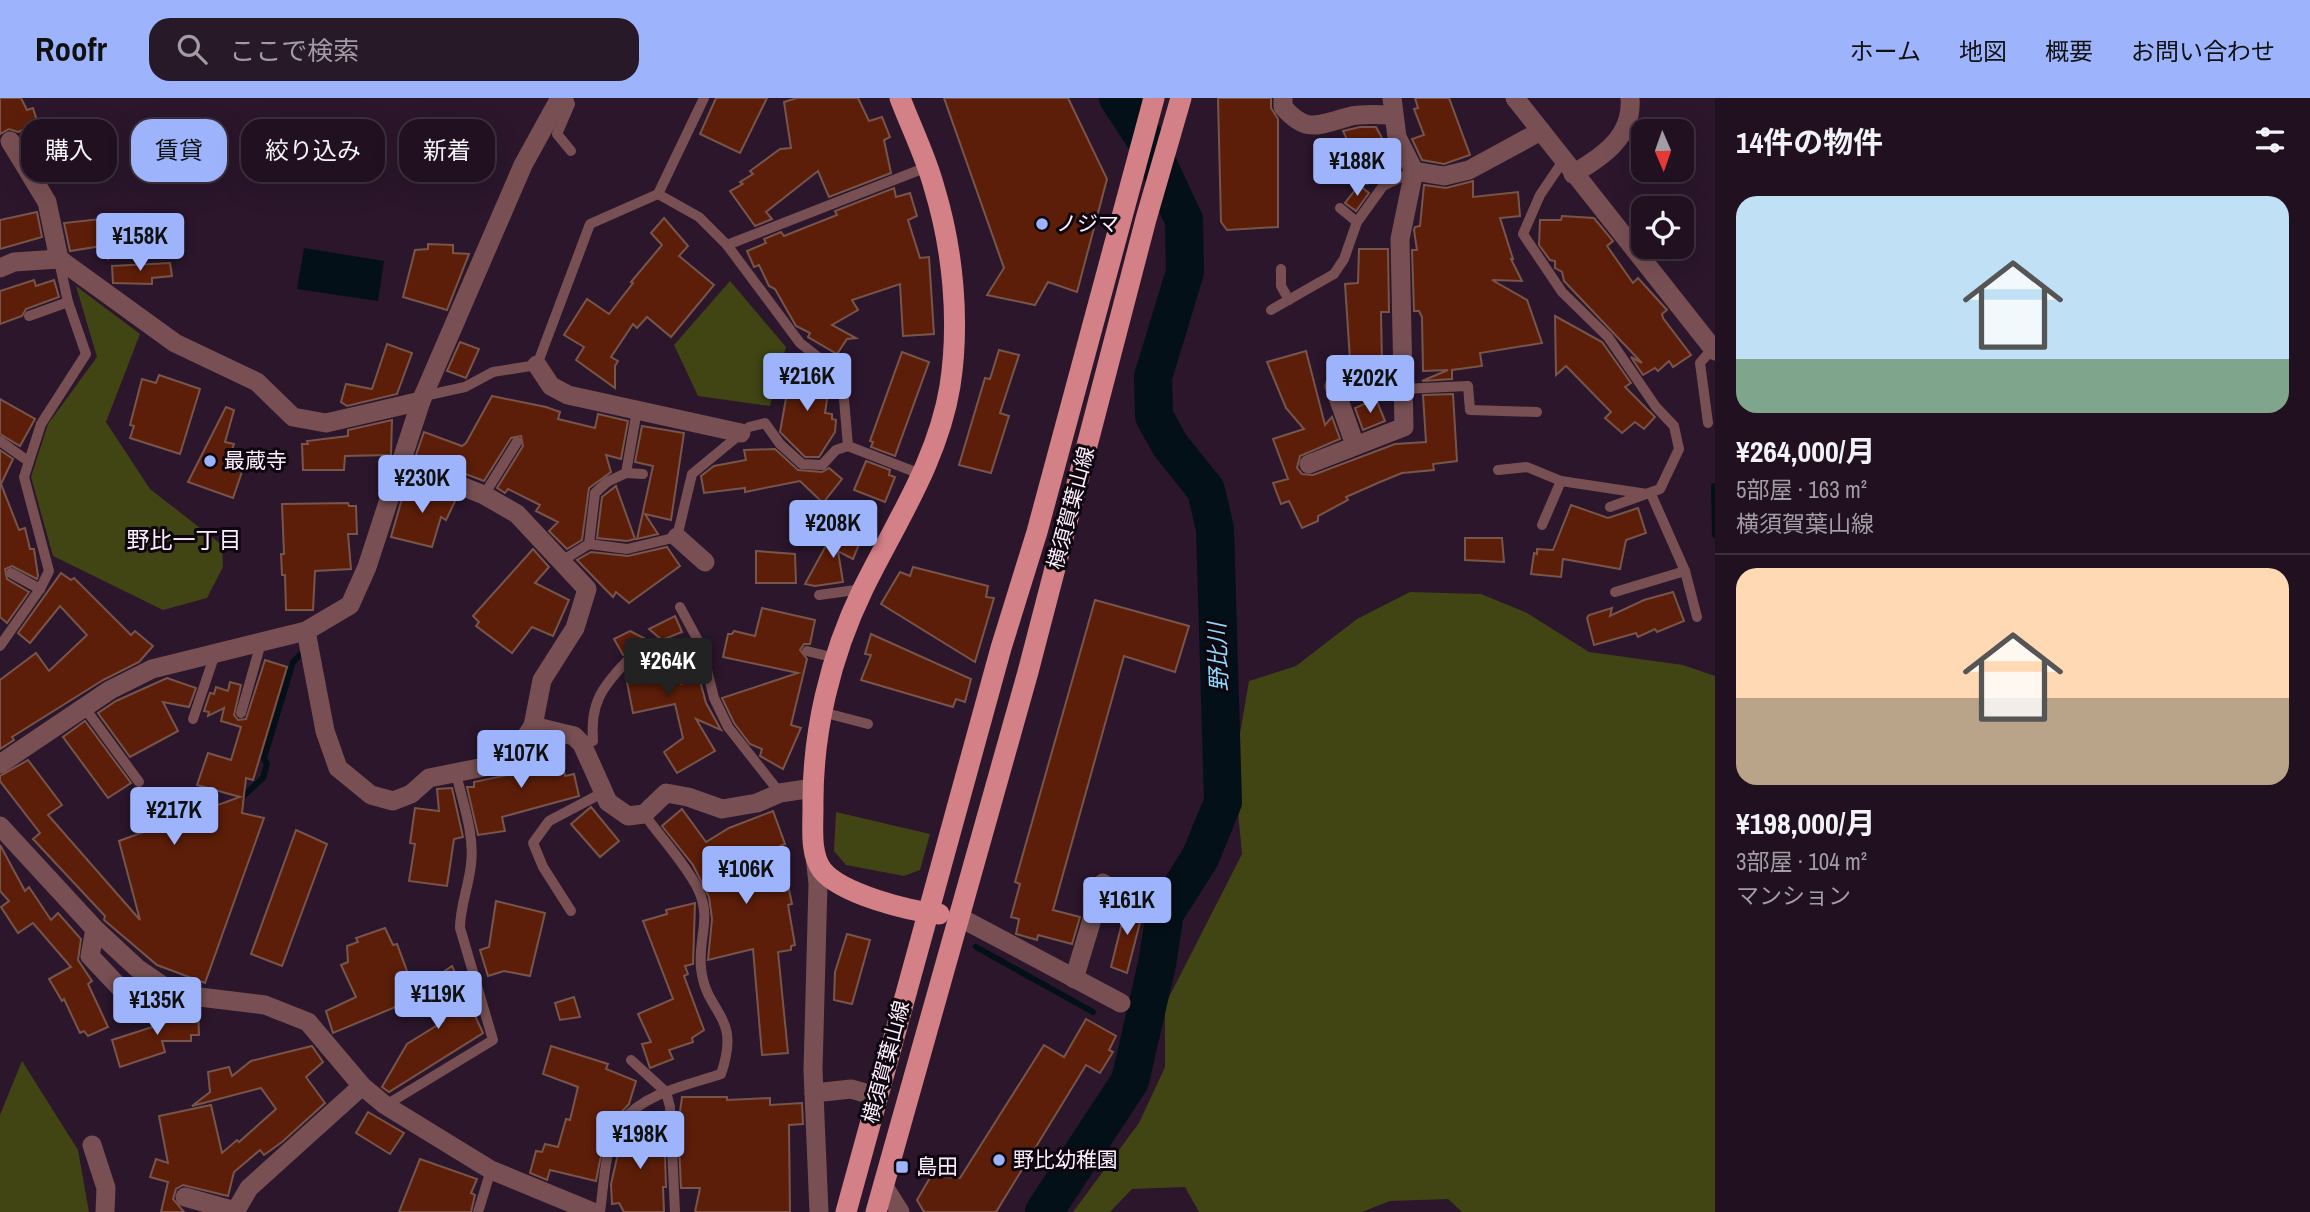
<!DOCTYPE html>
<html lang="ja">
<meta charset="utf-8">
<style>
:root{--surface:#201020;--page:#281929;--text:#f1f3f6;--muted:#a29da5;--line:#3d303e;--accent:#9db4fd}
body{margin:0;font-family:"Archivo Narrow","Noto Sans JP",sans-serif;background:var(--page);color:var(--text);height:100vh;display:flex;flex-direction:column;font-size:26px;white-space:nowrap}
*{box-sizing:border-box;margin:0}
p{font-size:23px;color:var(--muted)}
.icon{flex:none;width:38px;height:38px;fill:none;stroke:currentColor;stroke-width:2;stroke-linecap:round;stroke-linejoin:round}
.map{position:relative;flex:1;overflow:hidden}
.side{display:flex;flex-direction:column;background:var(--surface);width:595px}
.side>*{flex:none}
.top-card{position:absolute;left:21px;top:21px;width:665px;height:63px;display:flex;gap:14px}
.needle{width:46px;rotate:178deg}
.controls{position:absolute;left:1631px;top:21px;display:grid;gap:14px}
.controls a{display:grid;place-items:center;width:63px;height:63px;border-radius:14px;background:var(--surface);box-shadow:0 7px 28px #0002,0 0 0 2px var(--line);font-size:35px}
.price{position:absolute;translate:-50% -60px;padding:0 16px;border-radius:7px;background:var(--accent);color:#111;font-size:23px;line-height:46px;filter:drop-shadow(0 2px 4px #0008)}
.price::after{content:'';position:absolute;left:50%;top:42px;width:21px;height:16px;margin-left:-10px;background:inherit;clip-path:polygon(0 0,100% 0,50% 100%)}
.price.active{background:#222;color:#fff}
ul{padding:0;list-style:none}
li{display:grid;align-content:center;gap:14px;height:371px;padding:0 21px}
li+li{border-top:2px solid var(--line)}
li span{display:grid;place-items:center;height:217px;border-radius:21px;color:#555}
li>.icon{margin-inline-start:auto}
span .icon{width:126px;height:126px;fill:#fffc;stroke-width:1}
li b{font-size:30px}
h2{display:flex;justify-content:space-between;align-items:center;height:84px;padding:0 21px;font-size:30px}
.pill{padding:0 24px;border-radius:21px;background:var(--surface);box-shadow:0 7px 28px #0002,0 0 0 2px var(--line);font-size:24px;line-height:63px}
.pill.active{background:var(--accent);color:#111}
header{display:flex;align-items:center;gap:42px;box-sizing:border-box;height:98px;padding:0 35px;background:var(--accent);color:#111}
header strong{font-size:33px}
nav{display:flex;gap:38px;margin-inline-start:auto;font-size:24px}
.search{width:490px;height:63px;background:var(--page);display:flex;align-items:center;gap:18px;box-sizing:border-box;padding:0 24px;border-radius:21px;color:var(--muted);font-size:26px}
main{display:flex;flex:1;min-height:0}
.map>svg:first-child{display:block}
.green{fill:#404513}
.water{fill:#041017}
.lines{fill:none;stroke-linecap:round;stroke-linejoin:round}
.stream{stroke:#041017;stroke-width:6}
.river{stroke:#041017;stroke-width:38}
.building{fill:#5d1e09;stroke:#77554a;stroke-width:2}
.lane{stroke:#785053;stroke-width:10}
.street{stroke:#785053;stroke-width:19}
.primary{stroke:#d38086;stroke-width:21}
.poi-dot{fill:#9db4fd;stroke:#0e060e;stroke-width:2.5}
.labels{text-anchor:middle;stroke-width:6;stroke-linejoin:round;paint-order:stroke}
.poi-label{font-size:21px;fill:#feeffe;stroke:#0e060e;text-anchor:start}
.street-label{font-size:21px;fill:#feeffe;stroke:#0e060e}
.neighbourhood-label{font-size:23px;fill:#feeffe;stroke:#0e060e}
.water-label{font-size:23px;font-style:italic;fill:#8ed8fd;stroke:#0e060e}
</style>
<header>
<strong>Roofr</strong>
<div class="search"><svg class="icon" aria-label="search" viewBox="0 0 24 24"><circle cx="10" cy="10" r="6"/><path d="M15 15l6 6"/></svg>ここで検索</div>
<nav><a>ホーム</a><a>地図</a><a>概要</a><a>お問い合わせ</a></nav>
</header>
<main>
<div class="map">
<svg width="1715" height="1114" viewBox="0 0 1715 1114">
<rect width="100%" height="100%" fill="#2b162b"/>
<!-- green -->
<g class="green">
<polygon points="730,183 786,249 770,308 698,298 674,247"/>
<polygon points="76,188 140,236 106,324 150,391 222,447 223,469 207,500 163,512 53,458 31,379 48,326 97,259"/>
<polygon points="1410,494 1481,496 1527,515 1589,554 1683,567 1715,578 1715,1114 1462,1114 1448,1101 1390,1103 1362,1114 1199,1114 1185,1089 1132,1091 1110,1114 1073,1114 1139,1025 1165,969 1165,907 1242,756 1234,671 1249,583 1296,568 1357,521"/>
<polygon points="836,714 930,736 920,772 904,778 846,767 834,753"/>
<polygon points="22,963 78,1052 89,1114 0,1114 0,1017"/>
</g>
<!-- water -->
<polygon class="water" points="304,150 384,163 378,203 297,191"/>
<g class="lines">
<!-- stream -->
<g class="stream">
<polyline points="1714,388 1715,437"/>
<polyline points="240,701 263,680 267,666 264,660 293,564 302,555"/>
<polyline points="976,849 1093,914"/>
</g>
<!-- river -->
<polyline class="river" points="1044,1114 1130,983 1157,866 1165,815 1200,760 1223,704 1215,431 1206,392 1170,347 1154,318 1153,279 1185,174 1184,122 1149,47 1118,0"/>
</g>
<!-- building -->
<g class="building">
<polygon points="0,0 21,0 27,12 33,10 38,26 18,34 9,31 0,36"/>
<polygon points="716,0 767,0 740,55 700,36"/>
<polygon points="797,0 858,0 869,23 882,19 890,39 884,42 891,75 829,99 818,73 766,114 772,121 755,128 730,93 743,86 740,84 753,76 750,73 780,51 791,50 784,4"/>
<polygon points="944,0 1068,0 1107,81 1077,194 1048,184 1035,207 987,197 1004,170"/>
<polygon points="1218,0 1271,0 1271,10 1278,21 1278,129 1227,132 1221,124"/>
<polygon points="1415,0 1449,0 1470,57 1444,66 1422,62 1412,41 1424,37 1414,11 1418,10"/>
<polygon points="95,20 97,26 104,24 115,51 75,63 62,32"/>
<polygon points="1360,29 1376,29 1399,71 1367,86 1343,33"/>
<polygon points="1473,83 1473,99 1518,94 1520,118 1500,120 1513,161 1511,161 1522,183 1492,182 1527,202 1542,245 1480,255 1482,268 1452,272 1452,281 1422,283 1448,272 1423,273 1422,219 1419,213 1414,213 1412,152 1417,152 1414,132 1415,129 1420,128 1424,87 1446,90"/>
<polygon points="1359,87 1369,95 1356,113 1345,105"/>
<polygon points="894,90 896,99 910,95 917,118 908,122 920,160 929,159 934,236 903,238 900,186 852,202 858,212 832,227 856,240 847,241 837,256 808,239 810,235 796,228 775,191 769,188 759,167 754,169 747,153 766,145 764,141 781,134 784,138 837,117 835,113"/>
<polygon points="37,114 42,139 0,151 0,122"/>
<polygon points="127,118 130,147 108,161 108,147 70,153 64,125"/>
<polygon points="1562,118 1594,120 1613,143 1607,148 1633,185 1638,180 1667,212 1662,216 1663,220 1691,257 1673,269 1669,263 1658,273 1655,270 1643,277 1631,259 1642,265 1564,183 1562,174 1555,170 1555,163 1550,162 1539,147 1540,122 1561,122"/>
<polygon points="664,120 688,148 679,158 714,187 671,239 647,219 637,230 633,226 611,259 618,263 615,268 615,290 576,262 584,249 564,237 587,201 609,216 633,185 631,184 662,147 651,135"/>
<polygon points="428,146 453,147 453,155 469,156 447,212 403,199 415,152 428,151"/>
<polygon points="1359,151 1388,151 1389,214 1381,214 1382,268 1373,269 1372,276 1351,277 1345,186 1358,185"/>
<polygon points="170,165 172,178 152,180 152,186 113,185 112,168"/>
<polygon points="34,182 36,188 54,182 59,199 26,211 22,218 0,226 0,193"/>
<polygon points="1555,218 1602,244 1631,285 1625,289 1655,319 1644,331 1635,324 1622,335 1605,320 1611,314 1566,268 1556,277"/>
<polygon points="460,244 479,251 466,280 447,273"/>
<polygon points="387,246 412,255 397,296 347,308 341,304 346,286 372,291"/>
<polygon points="999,252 1019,257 1000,315 1009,318 991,375 959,367 985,280 990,281"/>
<polygon points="1306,253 1325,327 1332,319 1340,341 1300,358 1297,370 1302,376 1313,377 1395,346 1426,344 1423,297 1453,296 1457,363 1433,366 1434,372 1402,375 1380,384 1346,399 1348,402 1318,418 1318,423 1302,430 1289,403 1281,406 1273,385 1288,381 1273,341 1304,331 1286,310 1267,264"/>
<polygon points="902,254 929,264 895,358 871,349 873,344 870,343"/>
<polygon points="792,267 826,275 818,287 829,288 825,315 832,316 832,321 836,322 835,334 819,359 805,359 780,334"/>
<polygon points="159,277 200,291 180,356 130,340 134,328 130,327 142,281 156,285"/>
<polygon points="492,298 546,309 560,314 558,321 595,330 598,316 628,323 621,361 606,357 611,374 589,390 582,442 567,451 549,433 558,424 536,413 540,407 508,391 505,395 497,390 523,348 521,338 511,340 484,383 416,357 424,334 462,348 466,345"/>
<polygon points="0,301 35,321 20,348 0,336"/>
<polygon points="1376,301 1385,323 1363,332 1355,310"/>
<polygon points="226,309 234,312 225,344 234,346 231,354 247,359 233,400 188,384"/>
<polygon points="392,322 391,357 345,358 344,372 303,372 302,346 308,346 307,343 348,338 348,332"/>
<polygon points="642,328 684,335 671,422 645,416 658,436 637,441 653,368 635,364"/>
<polygon points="775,351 798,372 822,374 829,370 842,381 823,405 800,383 745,394 745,390 704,395 701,378 714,368 746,362 744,352"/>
<polygon points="0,352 13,361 1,386 19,432 25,430 30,451 34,451 38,478 37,481 12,468 5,471 7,481 29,494 7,525 0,519"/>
<polygon points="866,363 890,372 889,377 895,379 885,404 854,392"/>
<polygon points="420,385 457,399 446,422 441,419 432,449 391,439 403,397 420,396"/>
<polygon points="616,388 635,441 627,443 597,440 602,399"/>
<polygon points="348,405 349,408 356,408 357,436 348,436 351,471 315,473 313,512 286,512 285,477 282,477 281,456 284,456 282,406"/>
<polygon points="1571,407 1608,420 1638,410 1646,435 1626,442 1620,471 1563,461 1561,479 1531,476 1534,455 1537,456 1537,451 1553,452"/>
<polygon points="835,431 860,444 853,461 838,453 843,484 815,488 805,486"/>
<polygon points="1465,440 1502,440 1504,464 1465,462"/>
<polygon points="667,449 680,468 629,505 616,494 613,499 577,462 591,454 628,458"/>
<polygon points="533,451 549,469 535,485 569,502 553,538 532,529 512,555 476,528 479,524 473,518"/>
<polygon points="756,453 795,456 796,485 756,485"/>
<polygon points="913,469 988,488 986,499 994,500 975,564 881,506 900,474 910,478"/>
<polygon points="61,475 71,482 74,480 131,537 135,533 153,548 139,564 103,582 12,639 14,642 0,651 0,582 36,555 49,573 87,537 60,508 30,545 18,535"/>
<polygon points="1673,494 1684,523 1657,534 1655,531 1638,539 1636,535 1594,547 1587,520 1589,517 1612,510 1610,518 1644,502"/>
<polygon points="1095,502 1189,528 1175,574 1124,558 1053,812 1080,819 1072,846 1038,837 1037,842 1020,837 1016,836 1019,821 1011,819 1020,786 1015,784"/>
<polygon points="762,510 815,522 810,546 804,546 800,552 807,561 791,627 801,630 783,671 760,658 762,651 750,646 734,625 722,600 798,575 723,559 728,536 732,536 734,533 755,538"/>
<polygon points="675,518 682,534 662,542 649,531"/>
<polygon points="630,533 665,551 671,577 678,575 681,586 699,579 706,605 721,632 696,621 715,653 677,675 664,654 683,640 675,606 633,615 626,579 633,578 630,571 634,562 629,556 623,557 614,541"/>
<polygon points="871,536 971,581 965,604 956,601 953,609 861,582 871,557 865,556"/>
<polygon points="265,562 287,569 253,682 246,680 242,715 264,720 205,885 157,867 104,822 105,818 33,741 40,735 0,683 0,678 28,662 62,707 48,717 140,822 119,743 240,699 197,687 208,655 231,662 241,629 221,623 224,610 208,618 209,614 204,613 210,595 214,596 216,589 228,593 230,584 241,587 234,617 238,622 246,621"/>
<polygon points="167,580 196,590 189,609 163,604 178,633 130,659 98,615 116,603"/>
<polygon points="85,623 131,685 108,700 63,639"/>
<polygon points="558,647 565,678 574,676 579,698 502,719 505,733 478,737 467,689 474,689 474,684 512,676 529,655"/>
<polygon points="452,690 463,739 454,741 447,788 409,783 415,746 410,745 415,710 439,713 437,691"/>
<polygon points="591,709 619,743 600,759 571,726"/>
<polygon points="682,711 706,744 729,730 773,713 785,746 780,748 792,806 788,807 795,847 791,848 791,852 778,854 788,955 762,957 753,851 708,862 712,821 709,799 693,767 662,728"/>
<polygon points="296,732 327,746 282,868 251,856"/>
<polygon points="0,747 25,793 29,789 51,822 58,815 81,841 78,862 92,883 88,886 108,929 88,938 84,933 80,935 64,901 62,903 49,881 71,869 33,825 18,835 1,809 9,803 0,793"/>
<polygon points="496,803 545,815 530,878 504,873 488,878 480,852 489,849"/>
<polygon points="695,805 693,866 685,868 688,876 684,878 704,932 692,940 693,944 669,952 673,961 650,970 642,946 651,944 638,916 673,901 643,823 667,816 666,812"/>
<polygon points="1127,805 1144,809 1127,875 1111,869"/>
<polygon points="385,830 393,847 397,846 417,900 333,935 326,913 356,899 341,867 348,864 347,848 358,844 356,840"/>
<polygon points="847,836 870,842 852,906 834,902 835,874"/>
<polygon points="452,868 483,935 389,994 382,989 407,946 444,923 426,886"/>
<polygon points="574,899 580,919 560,922 555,905"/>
<polygon points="174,908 198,911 199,937 191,937 191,943 162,943 165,954 120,969 112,942 174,922"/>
<polygon points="1086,921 1116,938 1109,952 1113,954 1100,975 1086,967 996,1114 924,1114 917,1102 931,1078 960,1080 1044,947 1064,959"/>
<polygon points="312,948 323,964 306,979 325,1005 282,1044 264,1057 260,1052 234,1074 228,1098 183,1087 176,1091 173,1101 184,1114 161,1114 168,1084 150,1079 156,1061 168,1065 159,1018 211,1007 222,1055 237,1042 239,1044 276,1011 261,990 192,1008 210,994 208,974 229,969 232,978 251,963"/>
<polygon points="551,948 608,966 606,971 636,983 629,1006 615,1021 604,1042 596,1083 550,1072 547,1082 530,1075 536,1053 542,1054 545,1046 558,1049 566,1021 570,1022 578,989 543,976"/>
<polygon points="682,999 727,999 727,1002 770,1000 770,1007 802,1005 803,1026 789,1027 790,1114 695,1114 700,1090 681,1090 678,1028"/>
<polygon points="368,1014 404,1035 390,1056 356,1035"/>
<polygon points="664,1029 666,1089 663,1089 664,1114 624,1114 619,1105 612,1106 611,1086 622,1038 625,1032"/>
<polygon points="420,1061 477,1081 471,1095 475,1097 471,1114 399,1114"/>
</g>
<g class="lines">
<!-- lane -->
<g class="lane">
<polyline points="568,0 570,6 557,36 571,53"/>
<polyline points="1563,63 1540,97 1523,136 1562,194 1608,239 1656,309 1674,328 1679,351 1660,391 1610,409"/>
<polyline points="658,96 699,119 727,147 800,245 842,278 848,348 923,377"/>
<polyline points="1340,110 1357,124"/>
<polyline points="727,147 927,69"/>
<polyline points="1281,171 1281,188 1289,202"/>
<polyline points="1271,212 1334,176 1344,161 1357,124 1383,88 1414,73"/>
<polyline points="29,218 68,204"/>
<polyline points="1402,291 1468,288 1470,312 1537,314"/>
<polyline points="424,298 465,289 493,274 537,267 590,126 658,96 704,0"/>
<polyline points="1708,325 1700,265 1712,251"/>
<polyline points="0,343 28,363"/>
<polyline points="1498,372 1527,369 1561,383 1647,396"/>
<polyline points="626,375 643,376"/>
<polyline points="1651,396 1685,473 1697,519"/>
<polyline points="484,397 517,344"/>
<polyline points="1542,427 1561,383"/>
<polyline points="589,446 595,395 607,384 626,375 637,312"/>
<polyline points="560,464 589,446 627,451 677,439 692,376 749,329 765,325 780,346 802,366 822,367 836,352 848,348"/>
<polyline points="11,475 40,491"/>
<polyline points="1615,494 1685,473"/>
<polyline points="819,497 863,491"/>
<polyline points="680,509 701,548 714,600 728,629 780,695"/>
<polyline points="0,548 40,491 49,473 24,379 41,326 86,256 68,204 59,163"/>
<polyline points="807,553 835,560"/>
<polyline points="84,609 139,684"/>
<polyline points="822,614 868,626"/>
<polyline points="241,615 261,545"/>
<polyline points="193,621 215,556"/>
<path d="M 582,646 L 593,643 C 590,605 602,589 627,563"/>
<polyline points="571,813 543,769 533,745 549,723 604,694"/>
<polyline points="631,962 666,994 670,1009 675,1114"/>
<path d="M 386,1007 L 493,942 L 460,830 C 460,808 469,788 471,766 C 475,737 462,703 456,675"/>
<polyline points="478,1114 491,1072"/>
<path d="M 600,1114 C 604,1087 604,1048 621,1025 C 643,995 688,987 721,976 C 742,915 706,918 701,870 C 698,840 712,820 698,791 C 685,765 661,740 644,716"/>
</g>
<!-- street -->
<g class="street">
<path d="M 1283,0 L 1283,9 C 1307,36 1317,27 1348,19 C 1361,15 1378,17 1393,17"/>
<polyline points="1392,0 1397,39 1414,73 1444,78 1469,72 1541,33"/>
<polyline points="1515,0 1715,253"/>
<polyline points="10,43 47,104 59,161"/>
<path d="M 1573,76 C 1602,59 1633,39 1630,0"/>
<polyline points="0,170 14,164 59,161 175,245 257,284 293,319 326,325 421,303"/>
<polyline points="537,267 551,288 568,297 741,335"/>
<polyline points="1334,288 1355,347"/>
<polyline points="401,364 484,397 517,416 587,491 575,530 542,582 533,628 574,638 582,646 608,704 628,718 644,716 666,695 688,699 722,711 757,705 780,695 813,690"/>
<polyline points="1309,366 1404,329 1400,141 1414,73"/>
<polyline points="677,439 705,464"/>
<polyline points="306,533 325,633 338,670 371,697 393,703 411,696 429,680 509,664 533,628"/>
<polyline points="0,666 110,592 152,571 306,533 350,507 367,469 421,303 523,67 560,0"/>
<polyline points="0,728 95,831 137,870 175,896 265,907 308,924 362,988 385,1007 491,1072 593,1114"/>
<polyline points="815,758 818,786 813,972 819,1114"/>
<polyline points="957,818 1121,905"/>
<polyline points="95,831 90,858 121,891"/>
<polyline points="1074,881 1103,785"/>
<polyline points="814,995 851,991 876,998"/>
<polyline points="92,1047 106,1090 105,1114"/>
<polyline points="883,1087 900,1114"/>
<polyline points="185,1099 235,1113"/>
<polyline points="235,1114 249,1090 362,988"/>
</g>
<!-- primary -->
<g class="primary">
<path d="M 900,0 C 911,29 926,59 934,89 C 953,151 960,223 950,288 C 938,362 896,424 863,491 C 830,559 812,635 813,710 C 813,730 810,756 822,772 C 841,796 909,813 939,816"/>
<polyline points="846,1114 1001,550 1037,434 1154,0"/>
<polyline points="876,1114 1028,574 1146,121 1181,0"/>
</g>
</g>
<!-- markers -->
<g class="poi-dot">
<circle cx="1042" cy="126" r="7"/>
<circle cx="210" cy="363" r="7"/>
<circle cx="999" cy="1062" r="7"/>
<rect x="895" y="1062" width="14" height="14" rx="3.5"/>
</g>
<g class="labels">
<!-- poi labels -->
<g class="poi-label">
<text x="1056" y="133">ノジマ</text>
<text x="224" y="370">最蔵寺</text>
<text x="1013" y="1069">野比幼稚園</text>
<text x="916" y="1076">島田</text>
</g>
<!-- street labels -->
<g class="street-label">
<text transform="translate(1071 410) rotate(-75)" y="7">横須賀葉山線</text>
<text transform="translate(886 964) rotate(-75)" y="7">横須賀葉山線</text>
</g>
<!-- neighbourhood labels -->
<g class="neighbourhood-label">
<text x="184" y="450">野比一丁目</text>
</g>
<!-- water labels -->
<g class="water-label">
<text transform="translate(1218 559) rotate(-92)" y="8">野比川</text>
</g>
</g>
</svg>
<div class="controls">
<a><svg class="needle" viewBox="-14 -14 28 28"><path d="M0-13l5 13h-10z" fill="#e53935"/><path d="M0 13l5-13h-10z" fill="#a29da5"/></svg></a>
<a><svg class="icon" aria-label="locate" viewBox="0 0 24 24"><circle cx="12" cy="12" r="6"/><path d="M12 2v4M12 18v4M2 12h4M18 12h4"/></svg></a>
</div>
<b class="price" style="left:1357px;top:100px">¥188K</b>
<b class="price" style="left:140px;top:175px">¥158K</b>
<b class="price" style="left:807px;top:315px">¥216K</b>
<b class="price" style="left:1370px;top:317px">¥202K</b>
<b class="price" style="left:422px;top:417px">¥230K</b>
<b class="price" style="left:833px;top:462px">¥208K</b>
<b class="price active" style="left:668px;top:600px">¥264K</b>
<b class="price" style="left:521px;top:692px">¥107K</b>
<b class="price" style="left:174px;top:749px">¥217K</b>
<b class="price" style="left:746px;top:808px">¥106K</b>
<b class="price" style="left:1127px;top:839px">¥161K</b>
<b class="price" style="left:438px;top:933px">¥119K</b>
<b class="price" style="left:157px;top:939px">¥135K</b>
<b class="price" style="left:640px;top:1073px">¥198K</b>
<div class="top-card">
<a class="pill">購入</a>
<a class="pill active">賃貸</a>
<a class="pill">絞り込み</a>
<a class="pill">新着</a>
</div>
</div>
<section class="side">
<h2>14件の物件<svg class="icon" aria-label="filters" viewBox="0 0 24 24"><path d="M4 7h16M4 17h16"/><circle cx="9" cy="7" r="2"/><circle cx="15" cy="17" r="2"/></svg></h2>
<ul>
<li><span style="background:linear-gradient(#bfe0f5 75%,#7fa58c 0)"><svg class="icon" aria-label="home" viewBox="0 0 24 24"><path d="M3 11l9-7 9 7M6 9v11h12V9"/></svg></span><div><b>¥264,000/月</b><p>5部屋 · 163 m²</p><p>横須賀葉山線</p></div></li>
<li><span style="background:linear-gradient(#ffd9b3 60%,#b9a48a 0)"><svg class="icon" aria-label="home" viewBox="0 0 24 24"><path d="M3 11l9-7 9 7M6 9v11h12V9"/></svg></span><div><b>¥198,000/月</b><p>3部屋 · 104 m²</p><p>マンション</p></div></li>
</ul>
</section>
</main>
